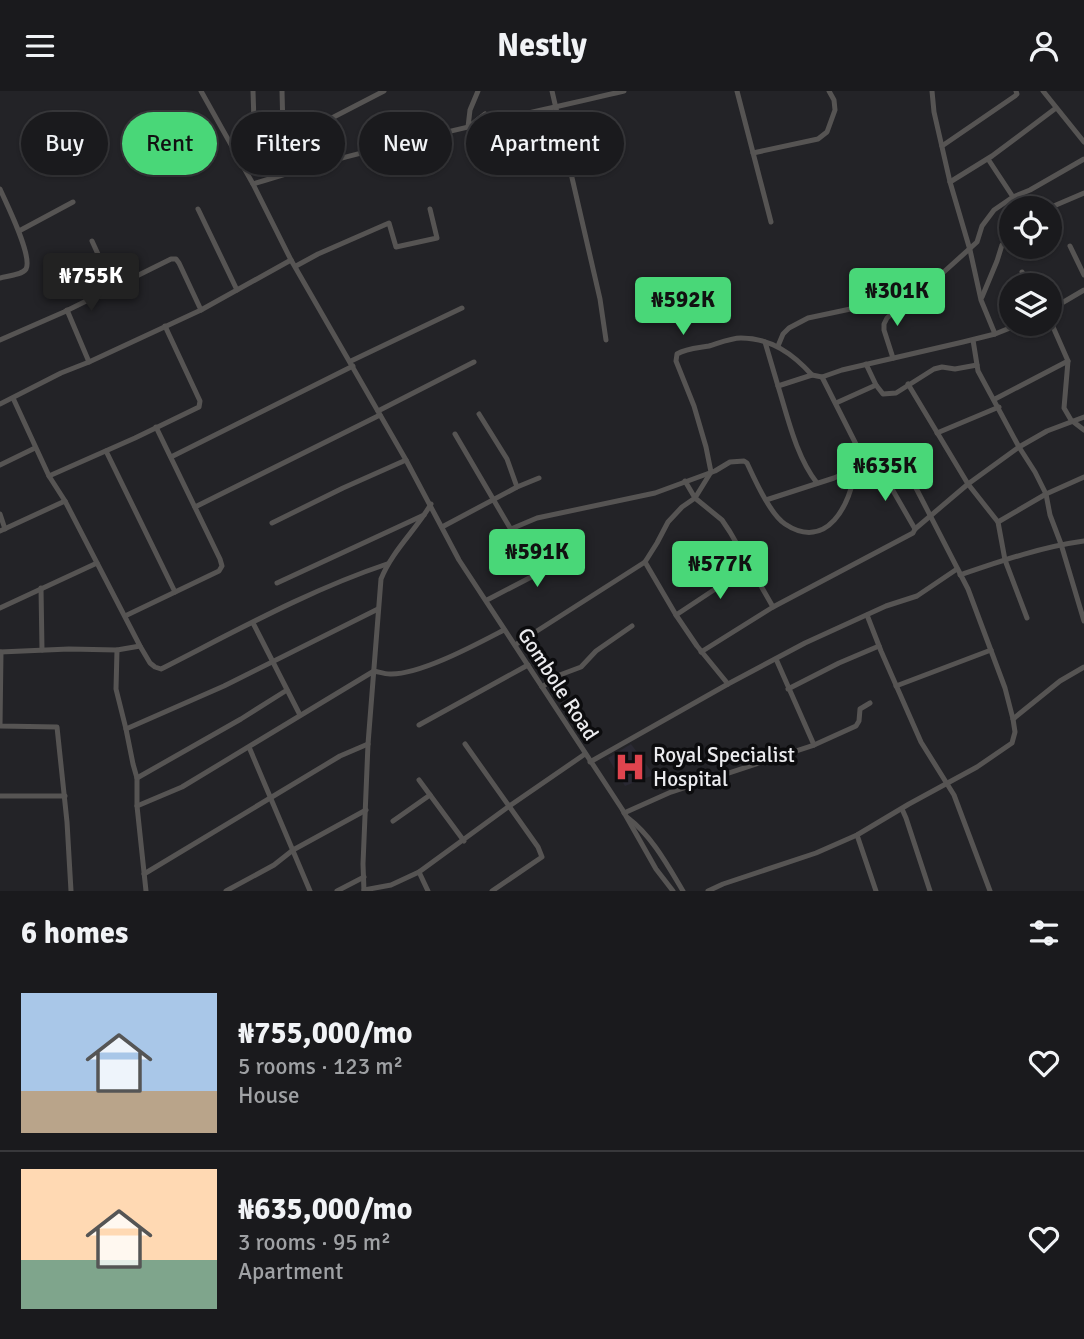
<!DOCTYPE html>
<meta charset="utf-8">
<style>
:root{--surface:#1a1a1d;--page:#27272a;--text:#f1f3f6;--muted:#9fa1a4;--line:#38383b;--accent:#49d778}
body{margin:0;font-family:Signika,sans-serif;background:var(--page);color:var(--text);height:100vh;display:flex;flex-direction:column;font-size:26px;white-space:nowrap}
*{box-sizing:border-box;margin:0}
p{font-size:23px;color:var(--muted)}
.icon{flex:none;width:38px;height:38px;fill:none;stroke:currentColor;stroke-width:2;stroke-linecap:round;stroke-linejoin:round}
.map{position:relative;height:800px;overflow:hidden}
.panel{display:flex;flex-direction:column;background:var(--surface);flex:1}
.panel>*{flex:none}
.top-card{position:absolute;left:21px;top:21px;width:700px;height:63px;display:flex;gap:14px}
.buttons{position:absolute;left:999px;top:105px;display:grid;gap:14px}
.buttons a{display:grid;place-items:center;width:63px;height:63px;border-radius:50%;background:var(--surface);box-shadow:0 2px 5px #0004,0 0 0 2px var(--line);font-size:35px}
.price{position:absolute;translate:-50% -60px;padding:0 16px;border-radius:7px;background:var(--accent);color:#111;font-size:23px;line-height:46px;filter:drop-shadow(0 2px 4px #0008)}
.price::after{content:'';position:absolute;left:50%;top:42px;width:21px;height:16px;margin-left:-10px;background:inherit;clip-path:polygon(0 0,100% 0,50% 100%)}
.price.active{background:#222;color:#fff}
ul{padding:0;list-style:none}
li{display:flex;align-items:center;gap:21px;height:175px;padding:0 21px}
li+li{border-top:2px solid var(--line)}
li span{display:grid;place-items:center;flex:none;width:196px;height:140px;border-radius:0px;color:#555}
li>.icon{margin-inline-start:auto}
span .icon{width:84px;height:84px;fill:#fffc;stroke-width:1}
li b{font-size:30px}
h2{display:flex;justify-content:space-between;align-items:center;height:84px;padding:0 21px;font-size:30px}
.pill{padding:0 24px;border-radius:32px;background:var(--surface);box-shadow:0 2px 5px #0004,0 0 0 2px var(--line);font-size:24px;line-height:63px}
.pill.active{background:var(--accent);color:#111}
header{display:flex;justify-content:space-between;align-items:center;height:91px;padding:0 21px;background:var(--surface);font-size:32px;font-weight:700}
.map>svg:first-child{display:block}
.built{fill:#2a2933}
.lines{fill:none;stroke-linecap:round;stroke-linejoin:round}
.minor{stroke:#565453;stroke-width:5}
.labels{text-anchor:middle;stroke-width:7;stroke-linejoin:round;paint-order:stroke}
.street-label{font-size:21px;fill:#ebebee;stroke:#0c0c0e}
.poi-label{font-size:21px;fill:#ebebee;stroke:#0c0c0e;text-anchor:start}
</style>
<header><svg class="icon" aria-label="menu" viewBox="0 0 24 24"><path d="M4 6h16M4 12h16M4 18h16"/></svg>Nestly<svg class="icon" aria-label="person" viewBox="0 0 24 24"><circle cx="12" cy="8" r="4"/><path d="M4 21q1-7 8-7t8 7"/></svg></header>
<div class="map">
<svg width="1084" height="800" viewBox="0 0 1084 800">
<rect width="100%" height="100%" fill="#232327"/>
<!-- built -->
<polygon class="built" points="631,653 654,684 625,695 608,667"/>
<g class="lines">
<!-- minor -->
<g class="minor">
<polyline points="201,0 253,93 291,169 406,369 459,469 622,718 656,778 673,800"/>
<polyline points="253,0 254,31 257,38 267,41 308,35 326,30 384,0"/>
<polyline points="282,0 283,39"/>
<polyline points="552,0 600,208 606,249"/>
<polyline points="737,0 771,131"/>
<polyline points="932,0 934,21 950,91 970,159 981,209 995,243"/>
<polyline points="1043,0 1084,51"/>
<polyline points="471,34 485,23"/>
<polyline points="468,36 470,19 478,0"/>
<polyline points="942,55 1015,5 1017,3 1016,0"/>
<polyline points="753,62 818,48 827,41 835,19 834,9 829,0"/>
<polyline points="988,68 1013,106"/>
<polyline points="950,91 992,65 1056,17"/>
<path d="M 253,93 C 279,85 305,77 331,70 C 428,44 526,23 624,0"/>
<path d="M 0,98 C 6,112 33,165 26,178 C 22,184 7,185 0,187"/>
<polyline points="1049,117 1084,102"/>
<polyline points="198,118 237,199"/>
<polyline points="19,140 73,111"/>
<polyline points="92,150 113,196"/>
<polyline points="1070,155 1084,184"/>
<polyline points="296,175 318,163 389,132 396,156 437,147 430,118"/>
<polyline points="1022,181 1029,194"/>
<polyline points="982,206 997,170 1002,154 1012,144"/>
<polyline points="67,219 89,271"/>
<polyline points="1050,219 1084,199"/>
<polyline points="0,249 64,221 171,168 176,168 179,172 201,219"/>
<polyline points="765,251 778,295"/>
<polyline points="778,255 783,243 789,237 808,227 874,213 895,212 925,198 977,151 982,135 994,119 1013,106 1030,99 1084,68"/>
<polyline points="893,267 884,239 884,233 887,227 896,219 902,209"/>
<polyline points="351,270 462,217"/>
<polyline points="1068,270 1064,317 1071,329 1084,339"/>
<polyline points="866,273 876,294 883,303 896,302 934,278 942,276 955,278 977,274"/>
<polyline points="822,286 866,373"/>
<polyline points="908,293 968,393 998,431 1005,469 1027,527"/>
<path d="M 13,307 L 49,385 L 65,410 L 140,555 L 150,572 L 155,576 L 161,578 C 234,541 309,499 387,473"/>
<polyline points="995,308 1068,270 1050,229"/>
<polyline points="836,312 876,294"/>
<polyline points="0,313 61,282 89,271 201,219 291,169"/>
<polyline points="378,320 474,271"/>
<polyline points="479,323 507,368 517,396"/>
<polyline points="1084,326 1047,340 1019,356 1035,381 1046,403 1050,424 1061,453 1084,530"/>
<polyline points="937,342 999,316"/>
<polyline points="455,343 537,483"/>
<polyline points="106,360 175,501"/>
<polyline points="171,366 353,275"/>
<polyline points="0,374 35,357"/>
<polyline points="49,385 135,347 199,316 200,310 165,235"/>
<polyline points="685,390 695,407 722,429 730,441 773,516"/>
<path d="M 817,392 C 796,365 788,327 778,295 L 812,284 L 822,286 L 842,279 L 963,251 L 995,243 L 1020,233"/>
<polyline points="766,409 834,387 866,373 878,377 884,384 915,438"/>
<polyline points="195,416 380,324"/>
<polyline points="0,423 5,438"/>
<polyline points="998,431 1046,403 1084,386"/>
<polyline points="272,432 343,397 406,369"/>
<polyline points="442,436 517,396 539,387"/>
<path d="M 511,438 L 537,427 L 655,402 L 715,380 L 730,371 L 744,370 L 747,372 C 755,389 770,423 785,433 C 827,461 851,413 855,378"/>
<polyline points="0,440 65,410"/>
<polyline points="645,471 676,524 697,555 728,593"/>
<path d="M 960,484 C 1001,470 1041,456 1084,450"/>
<polyline points="277,492 424,424"/>
<polyline points="41,497 42,559"/>
<polyline points="487,509 537,483 574,462"/>
<polyline points="0,517 97,472"/>
<polyline points="676,524 750,475"/>
<polyline points="867,524 881,560 921,651 954,704 990,800"/>
<polyline points="125,525 219,480 222,475 220,468 156,336"/>
<polyline points="253,532 300,624"/>
<path d="M 515,554 L 645,471 L 657,452 L 668,431 L 682,416 L 695,407 L 711,381 L 706,356 L 694,315 L 676,270 L 677,263 C 687,257 698,257 709,255 C 719,252 731,247 741,247 C 771,247 793,263 812,284"/>
<polyline points="117,559 116,598 126,638 133,673 137,687 137,715 146,800"/>
<polyline points="0,561 69,558 117,559 140,555"/>
<polyline points="1,561 0,635 57,636 67,731 71,800"/>
<polyline points="701,561 773,516 913,442 915,438 968,393 1019,356 978,280 973,249"/>
<polyline points="776,568 814,654"/>
<polyline points="896,595 991,559"/>
<polyline points="542,596 557,585 581,576 596,560 632,535"/>
<polyline points="788,598 839,572 879,555"/>
<polyline points="1013,628 1060,590 1084,576"/>
<polyline points="419,634 528,574"/>
<polyline points="126,638 224,595 378,518"/>
<polyline points="465,653 538,756 542,766 492,800"/>
<polyline points="249,656 310,800"/>
<polyline points="590,671 728,593 805,552 886,515 917,505 957,478"/>
<polyline points="137,687 241,628 287,599"/>
<polyline points="419,689 464,750"/>
<polyline points="0,705 65,705"/>
<path d="M 137,715 L 182,696 L 374,580 C 379,581 385,583 390,583 C 420,584 477,553 504,539"/>
<polyline points="902,718 906,727 930,800"/>
<polyline points="624,722 671,701 814,654 856,635 859,630 860,618 870,612"/>
<path d="M 628,727 C 652,745 668,775 683,800"/>
<polyline points="393,730 430,704"/>
<polyline points="857,744 876,800"/>
<polyline points="144,783 340,665 368,653"/>
<polyline points="364,799 391,794 419,781"/>
<polyline points="226,800 274,774 293,759 366,719"/>
<polyline points="337,800 364,786"/>
<path d="M 364,800 L 363,773 L 368,653 L 381,488 C 392,460 416,439 431,413"/>
<polyline points="428,800 419,781 508,716 585,663"/>
<polyline points="708,800 723,793 816,762 857,744 909,713 977,676 1012,652 1015,641 1013,628 1005,597 968,498 916,397"/>
</g>
</g>
<!-- icons -->
<defs>
<symbol id="hospital-bare" viewBox="-9 -9 18 18"><path d="M-5-5h3v3.5h4V-5h3V5h-3V1.5h-4V5h-3Z" fill="#e0444e" stroke="#0c0c0e" stroke-width="2.5" paint-order="stroke"/></symbol>
</defs>
<g fill-rule="evenodd">
<use href="#hospital-bare" x="608" y="654" width="44" height="44"/>
</g>
<g class="labels">
<!-- street labels -->
<g class="street-label">
<text transform="translate(558 593) rotate(57)" y="7">Gombole Road</text>
</g>
<!-- poi labels -->
<g class="poi-label">
<text x="653" y="671">Royal Specialist<tspan x="653" dy="24">Hospital</tspan></text>
</g>
</g>
</svg>
<div class="buttons">
<a><svg class="icon" aria-label="locate" viewBox="0 0 24 24"><circle cx="12" cy="12" r="6"/><path d="M12 2v4M12 18v4M2 12h4M18 12h4"/></svg></a>
<a><svg class="icon" aria-label="layers" viewBox="0 0 24 24"><path d="M12 4l9 5-9 5-9-5zM3 14l9 5 9-5"/></svg></a>
</div>
<b class="price active" style="left:91px;top:222px">₦755K</b>
<b class="price" style="left:897px;top:237px">₦301K</b>
<b class="price" style="left:683px;top:246px">₦592K</b>
<b class="price" style="left:885px;top:412px">₦635K</b>
<b class="price" style="left:537px;top:498px">₦591K</b>
<b class="price" style="left:720px;top:510px">₦577K</b>
<div class="top-card">
<a class="pill">Buy</a>
<a class="pill active">Rent</a>
<a class="pill">Filters</a>
<a class="pill">New</a>
<a class="pill">Apartment</a>
</div>
</div>
<section class="panel">
<h2>6 homes<svg class="icon" aria-label="filters" viewBox="0 0 24 24"><path d="M4 7h16M4 17h16"/><circle cx="9" cy="7" r="2"/><circle cx="15" cy="17" r="2"/></svg></h2>
<ul>
<li><span style="background:linear-gradient(#a9c7e8 70%,#b9a48a 0)"><svg class="icon" aria-label="home" viewBox="0 0 24 24"><path d="M3 11l9-7 9 7M6 9v11h12V9"/></svg></span><div><b>₦755,000/mo</b><p>5 rooms · 123 m²</p><p>House</p></div><svg class="icon" aria-label="heart" viewBox="0 0 24 24"><path d="M12 20l-8-8c-3-5 5-10 8-4 3-6 11-1 8 4z"/></svg></li>
<li><span style="background:linear-gradient(#ffd9b3 65%,#7fa58c 0)"><svg class="icon" aria-label="home" viewBox="0 0 24 24"><path d="M3 11l9-7 9 7M6 9v11h12V9"/></svg></span><div><b>₦635,000/mo</b><p>3 rooms · 95 m²</p><p>Apartment</p></div><svg class="icon" aria-label="heart" viewBox="0 0 24 24"><path d="M12 20l-8-8c-3-5 5-10 8-4 3-6 11-1 8 4z"/></svg></li>
</ul>
</section>
